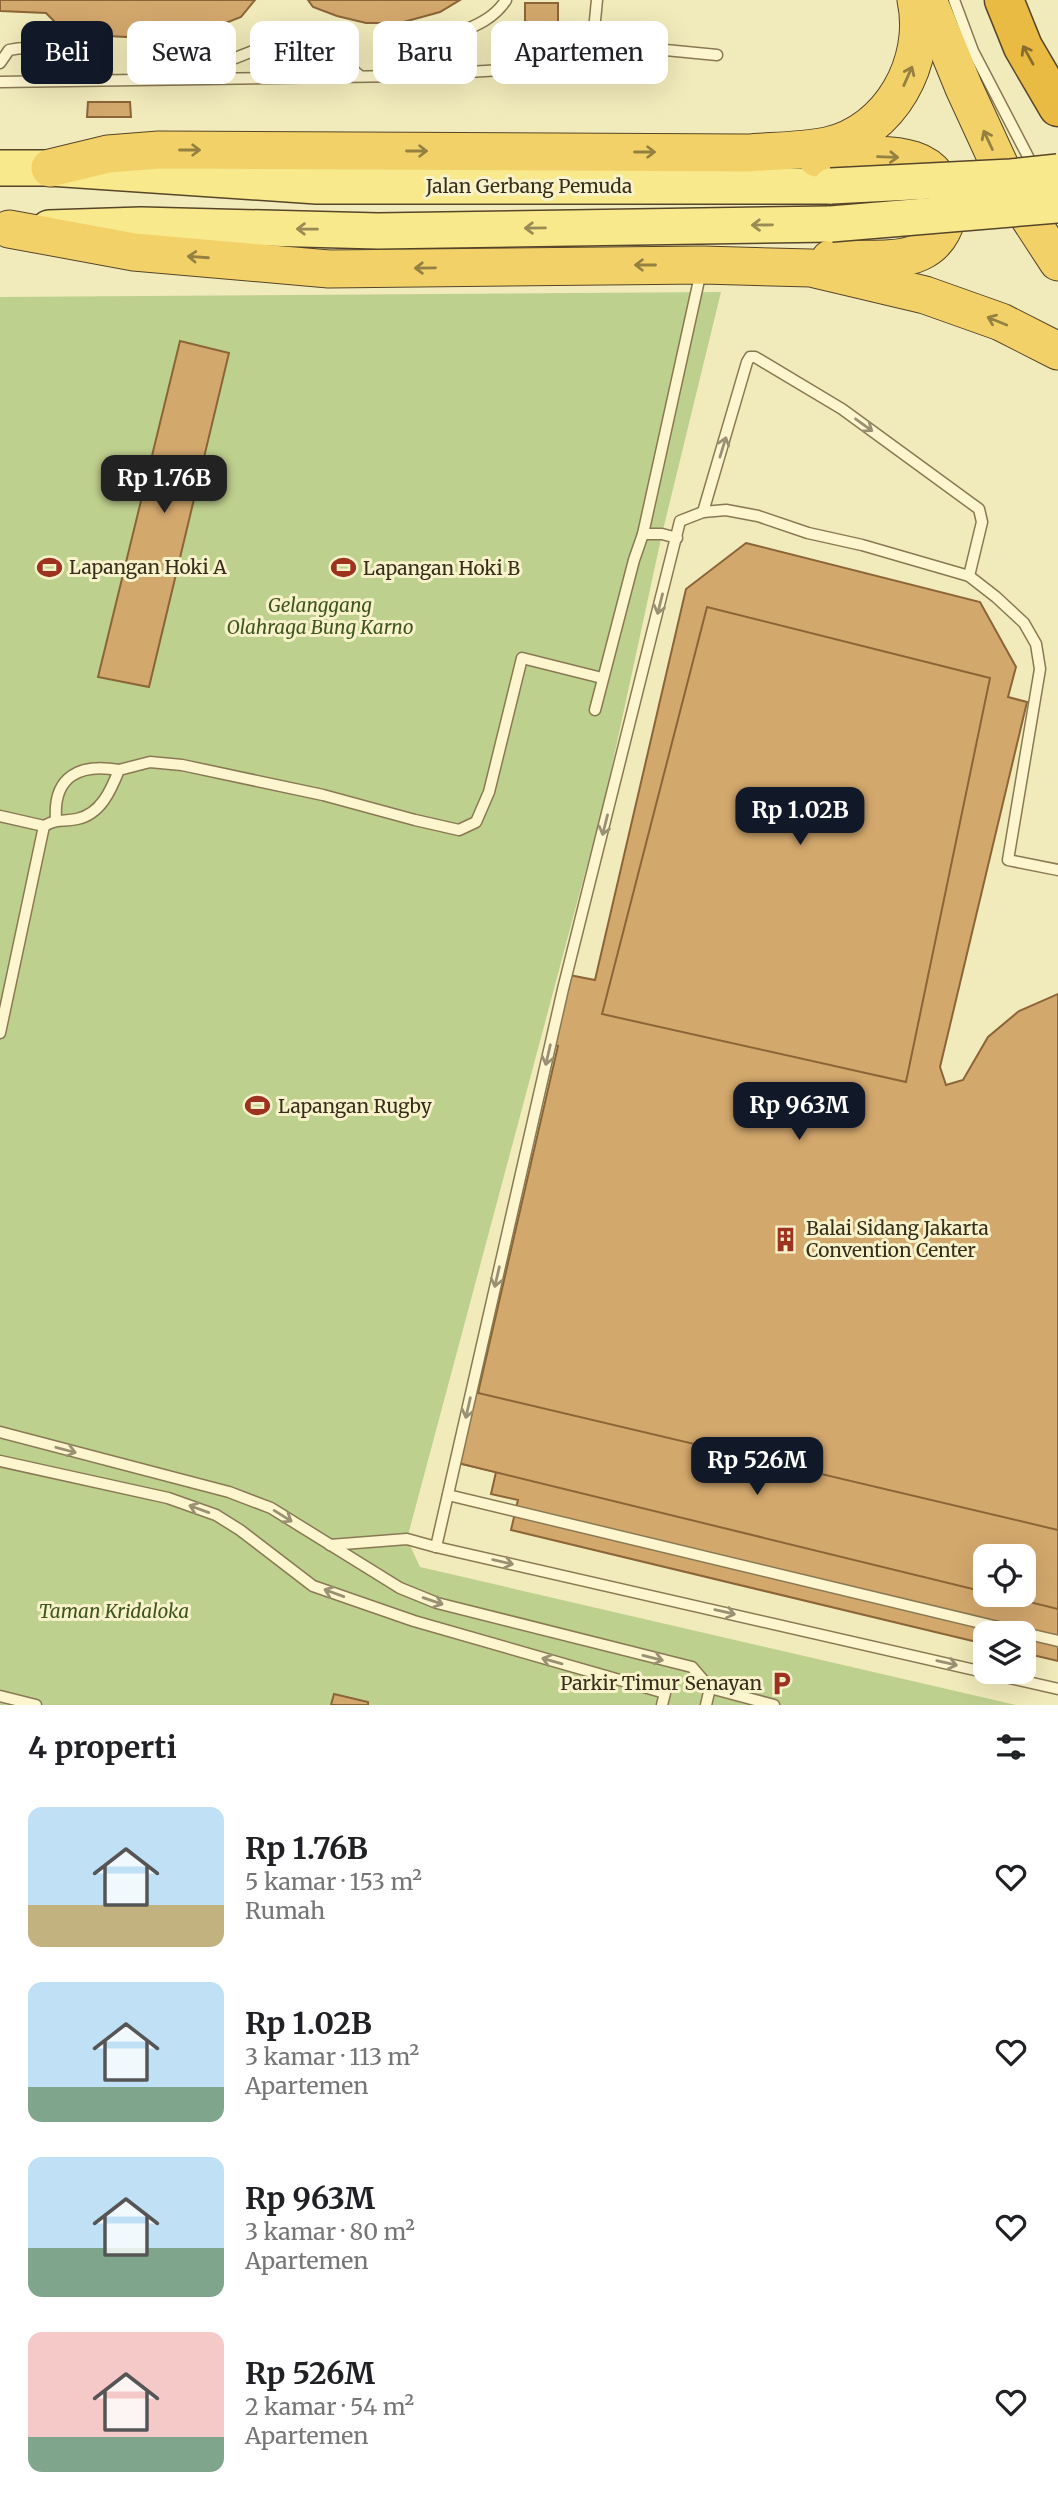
<!DOCTYPE html>
<html lang="id">
<meta charset="utf-8">
<style>
:root{--surface:#fff;--page:#f6f6f6;--text:#202124;--muted:#757577;--accent:#111827}
body{margin:0;font-family:Merriweather,serif;background:var(--page);color:var(--text);height:100vh;display:flex;flex-direction:column;font-size:26px;white-space:nowrap}
*{box-sizing:border-box;margin:0}
p{font-size:23px;color:var(--muted)}
.icon{flex:none;width:38px;height:38px;fill:none;stroke:currentColor;stroke-width:2;stroke-linecap:round;stroke-linejoin:round}
.map{position:relative;height:1705px;overflow:hidden}
.details{display:flex;flex-direction:column;background:var(--surface);flex:1}
.details>*{flex:none}
.hud{position:absolute;left:21px;top:21px;width:700px;height:63px;display:flex;gap:14px}
.tools{position:absolute;left:973px;top:1544px;display:grid;gap:14px}
.tools a{display:grid;place-items:center;width:63px;height:63px;border-radius:14px;background:var(--surface);box-shadow:0 7px 28px #0002;font-size:35px}
.price{position:absolute;translate:-50% -60px;padding:0 16px;border-radius:14px;background:var(--accent);color:#fff;font-size:23px;line-height:46px;filter:drop-shadow(0 2px 4px #0008)}
.price::after{content:'';position:absolute;left:50%;top:42px;width:21px;height:16px;margin-left:-10px;background:inherit;clip-path:polygon(0 0,100% 0,50% 100%)}
.price.on{background:#222;color:#fff}
ul{padding:0;list-style:none}
li{display:flex;align-items:center;gap:21px;height:175px;padding:0 28px}
li span{display:grid;place-items:center;flex:none;width:196px;height:140px;border-radius:14px;color:#555}
li>.icon{margin-inline-start:auto}
span .icon{width:84px;height:84px;fill:#fffc;stroke-width:1}
li b{font-size:30px}
h2{display:flex;justify-content:space-between;align-items:center;height:84px;padding:0 28px;font-size:30px}
.tag{padding:0 24px;border-radius:14px;background:var(--surface);box-shadow:0 7px 28px #0002;font-size:24px;line-height:63px}
.tag.on{background:var(--accent);color:#fff}
.map>svg:first-child{display:block}
.green{fill:#bed08e}
.building{fill:#d3a86d;stroke:#8b6537;stroke-width:2;fill-rule:evenodd}
.lines{fill:none;stroke-linecap:round;stroke-linejoin:round}
.service-casing{stroke:#897953;stroke-width:13}
.primary-casing{stroke:#564528;stroke-width:38}
.trunk-casing{stroke:#564528;stroke-width:39}
.motorway-casing{stroke:#564528;stroke-width:41}
.service{stroke:#fcf5ce;stroke-width:10}
.primary{stroke:#f9e98d;stroke-width:35}
.trunk{stroke:#f2d268;stroke-width:37}
.motorway{stroke:#eabb42;stroke-width:38}
.primary-bridge-casing{stroke:#564528;stroke-width:38;stroke-linecap:butt}
.primary-bridge{stroke:#f9e98d;stroke-width:35}
.oneway{stroke:#886d2c}
.oneway2{stroke:#948041}
.oneway3{stroke:#988b54}
.oneway4{stroke:#9a9174}
.labels{text-anchor:middle;stroke-width:6;stroke-linejoin:round;paint-order:stroke}
.street-label{font-size:19px;fill:#372d1a;stroke:#f8f2cb}
.poi-label{font-size:19px;fill:#372d1a;stroke:#f8f2cb;text-anchor:start}
.park-label{font-size:19px;font-style:italic;fill:#3f551e;stroke:#f8f2cb}
</style>
<div class="map">
<svg width="1058" height="1705" viewBox="0 0 1058 1705">
<rect width="100%" height="100%" fill="#f1eaba"/>
<!-- green -->
<polygon class="green" points="721,292 662,534 605,798 407,1539 420,1567 1016,1705 0,1705 0,297"/>
<!-- building -->
<g class="building">
<polygon points="0,0 255,0 241,17 223,24 194,32 164,36 126,37 90,35 59,26 46,13 0,11"/>
<polygon points="308,0 460,0 440,12 400,23 366,23 337,16 313,7"/>
<rect x="525" y="3" width="33" height="49"/>
<polygon points="88,102 130,102 131,117 87,117"/>
<polygon points="180,341 229,353 149,687 98,677"/>
<path d="M 746,543 L 980,602 L 1016,667 L 1008,697 L 1027,702 L 940,1067 L 946,1085 L 963,1080 L 988,1037 L 1019,1011 L 1058,994 L 1058,1661 L 1024,1653 L 1024,1633 L 985,1633 L 985,1644 L 511,1530 L 518,1500 L 491,1494 L 496,1472 L 458,1463 L 474,1392 L 478,1393 L 558,1046 L 552,1044 L 569,975 L 595,980 L 686,589 ZM 985,1556 L 1024,1556 L 1024,1594 L 985,1594 Z"/>
<polygon points="707,607 990,678 906,1082 602,1014"/>
<polygon points="474,1392 1058,1530 1058,1609 996,1594 1024,1594 1024,1556 985,1556 985,1592 458,1463"/>
<polygon points="334,1694 368,1702 368,1705 331,1705"/>
</g>
<g class="lines">
<defs>
<g id="service">
<polyline points="954,0 973,51 1035,170"/>
<polyline points="593,43 717,55"/>
<path d="M 0,63 L 9,50 C 46,42 62,58 89,80"/>
<path d="M 192,75 L 286,38 C 321,34 336,55 360,76"/>
<path d="M 401,76 C 408,68 415,58 423,51 C 449,31 487,30 506,0"/>
<path d="M 0,82 L 401,76 L 571,66 C 596,50 594,26 597,0"/>
<polyline points="703,512 747,362 750,357 755,357 842,409 979,509 982,522 969,576"/>
<polyline points="643,534 662,534 677,538"/>
<polyline points="595,710 634,560 643,534 701,271"/>
<path d="M 0,816 L 44,826 C 58,818 63,822 77,819 C 101,814 111,790 119,770 L 150,762 L 182,765 L 323,795 L 415,820 L 459,830 L 476,822 L 489,792 L 522,658 L 602,678"/>
<path d="M 56,819 C 53,776 80,763 119,770"/>
<polyline points="0,1033 44,826"/>
<polyline points="0,1432 229,1492 271,1508 400,1588 437,1603 692,1667 710,1688 774,1705"/>
<polyline points="0,1461 168,1498 216,1515 240,1530 313,1586 414,1621 665,1693 662,1705"/>
<polyline points="448,1495 1023,1633"/>
<polyline points="330,1545 407,1539 436,1547 1058,1689"/>
<polyline points="436,1547 563,989 680,521 703,512 726,510 758,516 808,533 862,545 969,576 996,597 1024,623 1036,644 1040,669 1008,860 1058,870"/>
<polyline points="1024,1633 1058,1641"/>
<polyline points="0,1696 36,1705"/>
<polyline points="706,1705 710,1688"/>
</g>
<g id="primary">
<polyline points="0,168 50,168 317,186 831,186"/>
<polyline points="49,228 141,225 378,231 831,224"/>
</g>
<g id="trunk">
<polyline points="928,0 964,88 1011,190 1058,262"/>
<path d="M 817,158 C 845,157 886,151 913,160 C 955,173 960,233 920,252 C 898,263 855,258 830,259"/>
<path d="M 50,168 L 108,154 L 159,150 L 747,153 C 773,151 802,151 827,146 C 891,132 929,61 916,0"/>
<polyline points="9,229 134,252 329,269 703,265 811,268 925,295 1001,322 1058,351"/>
</g>
<polyline id="motorway" points="1004,0 1023,47 1058,107"/>
</defs>
<!-- service casing -->
<use href="#service" class="service-casing"/>
<!-- primary casing -->
<use href="#primary" class="primary-casing"/>
<!-- trunk casing -->
<use href="#trunk" class="trunk-casing"/>
<!-- motorway casing -->
<use href="#motorway" class="motorway-casing"/>
<!-- service -->
<use href="#service" class="service"/>
<!-- primary -->
<use href="#primary" class="primary"/>
<!-- trunk -->
<use href="#trunk" class="trunk"/>
<!-- motorway -->
<use href="#motorway" class="motorway"/>
<defs>
<g id="primary-bridge">
<polyline points="831,186 1011,177 1058,172"/>
<polyline points="831,224 1058,205"/>
</g>
</defs>
<!-- primary-bridge casing -->
<use href="#primary-bridge" class="primary-bridge-casing"/>
<!-- primary-bridge -->
<use href="#primary-bridge" class="primary-bridge"/>
</g>
<!-- one-way arrows -->
<defs><path id="oneway-shaft" d="M-6 0H5M1.5-3L5.5 0L1.5 3" fill="none" stroke-width="1.6" stroke-linecap="round" stroke-linejoin="round" transform="scale(1.75)"/></defs>
<use class="oneway" href="#oneway-shaft" transform="translate(1028 55) rotate(-119)"/>
<g class="oneway2">
<use href="#oneway-shaft" transform="translate(908 76) rotate(-66)"/>
<use href="#oneway-shaft" transform="translate(988 140) rotate(-115)"/>
<use href="#oneway-shaft" transform="translate(190 150)"/>
<use href="#oneway-shaft" transform="translate(417 151)"/>
<use href="#oneway-shaft" transform="translate(645 152)"/>
<use href="#oneway-shaft" transform="translate(888 157) rotate(2)"/>
<use href="#oneway-shaft" transform="translate(198 257) rotate(-176)"/>
<use href="#oneway-shaft" transform="translate(645 265) rotate(180)"/>
<use href="#oneway-shaft" transform="translate(425 268) rotate(179)"/>
<use href="#oneway-shaft" transform="translate(997 321) rotate(-158)"/>
</g>
<g class="oneway3">
<use href="#oneway-shaft" transform="translate(762 225) rotate(179)"/>
<use href="#oneway-shaft" transform="translate(535 228) rotate(179)"/>
<use href="#oneway-shaft" transform="translate(307 229) rotate(-179)"/>
</g>
<g class="oneway4">
<use href="#oneway-shaft" transform="translate(864 425) rotate(36)"/>
<use href="#oneway-shaft" transform="translate(723 447) rotate(-73)"/>
<use href="#oneway-shaft" transform="translate(660 604) rotate(104)"/>
<use href="#oneway-shaft" transform="translate(605 825) rotate(104)"/>
<use href="#oneway-shaft" transform="translate(548 1055) rotate(103)"/>
<use href="#oneway-shaft" transform="translate(497 1277) rotate(103)"/>
<use href="#oneway-shaft" transform="translate(468 1408) rotate(103)"/>
<use href="#oneway-shaft" transform="translate(66 1450) rotate(15)"/>
<use href="#oneway-shaft" transform="translate(199 1509) rotate(-160)"/>
<use href="#oneway-shaft" transform="translate(283 1516) rotate(32)"/>
<use href="#oneway-shaft" transform="translate(503 1562) rotate(13)"/>
<use href="#oneway-shaft" transform="translate(334 1593) rotate(-160)"/>
<use href="#oneway-shaft" transform="translate(433 1601) rotate(19)"/>
<use href="#oneway-shaft" transform="translate(725 1612) rotate(13)"/>
<use href="#oneway-shaft" transform="translate(653 1658) rotate(14)"/>
<use href="#oneway-shaft" transform="translate(552 1661) rotate(-164)"/>
<use href="#oneway-shaft" transform="translate(947 1663) rotate(13)"/>
</g>
<!-- icons -->
<defs>
<symbol id="stadium-bare" viewBox="-9 -9 18 18"><path d="M0-5a6.5 5 0 1 0 0 10a6.5 5 0 1 0 0-10ZM-3.5-1.8h7v3.6h-7Z" fill="#9d321e" stroke="#f8f2cb" stroke-width="2.5" paint-order="stroke"/></symbol>
<symbol id="building-bare" viewBox="-9 -9 18 18"><path d="M-4-6H4V6H1V3H-1V6H-4ZM-2.5-4.3h1.7v1.8h-1.7ZM.8-4.3h1.7v1.8H.8ZM-2.5-1h1.7V.8h-1.7ZM.8-1h1.7V.8H.8Z" fill="#9d321e" stroke="#f8f2cb" stroke-width="2.5" paint-order="stroke"/></symbol>
<symbol id="parking-bare" viewBox="-9 -9 18 18"><path d="M-3.5-5.5H1a3.5 3.5 0 0 1 0 7H-1V5.5H-3.5ZM-1-3.4V-.6H.8a1.4 1.4 0 0 0 0-2.8Z" fill="#9d321e" stroke="#f8f2cb" stroke-width="2.5" paint-order="stroke"/></symbol>
</defs>
<g fill-rule="evenodd">
<use href="#stadium-bare" x="32" y="550" width="35" height="35"/>
<use href="#stadium-bare" x="326" y="550" width="35" height="35"/>
<use href="#stadium-bare" x="240" y="1088" width="35" height="35"/>
<use href="#building-bare" x="768" y="1222" width="35" height="35"/>
<use href="#parking-bare" x="764" y="1666" width="35" height="35"/>
</g>
<g class="labels">
<!-- street labels -->
<g class="street-label">
<text x="529" y="193">Jalan Gerbang Pemuda</text>
</g>
<!-- poi labels -->
<g class="poi-label">
<text x="69" y="574">Lapangan Hoki A</text>
<text x="363" y="575">Lapangan Hoki B</text>
<text x="278" y="1113">Lapangan Rugby</text>
<text x="806" y="1235">Balai Sidang Jakarta<tspan x="806" dy="22">Convention Center</tspan></text>
<text x="762" y="1690" text-anchor="end">Parkir Timur Senayan</text>
</g>
<!-- park labels -->
<g class="park-label">
<text x="320" y="612">Gelanggang<tspan x="320" dy="22">Olahraga Bung Karno</tspan></text>
<text x="114" y="1618">Taman Kridaloka</text>
</g>
</g>
</svg>
<div class="tools">
<a><svg class="icon" aria-label="locate" viewBox="0 0 24 24"><circle cx="12" cy="12" r="6"/><path d="M12 2v4M12 18v4M2 12h4M18 12h4"/></svg></a>
<a><svg class="icon" aria-label="layers" viewBox="0 0 24 24"><path d="M12 4l9 5-9 5-9-5zM3 14l9 5 9-5"/></svg></a>
</div>
<b class="price on" style="left:164px;top:515px">Rp 1.76B</b>
<b class="price" style="left:800px;top:847px">Rp 1.02B</b>
<b class="price" style="left:799px;top:1142px">Rp 963M</b>
<b class="price" style="left:757px;top:1497px">Rp 526M</b>
<div class="hud">
<a class="tag on">Beli</a>
<a class="tag">Sewa</a>
<a class="tag">Filter</a>
<a class="tag">Baru</a>
<a class="tag">Apartemen</a>
</div>
</div>
<section class="details">
<h2>4 properti<svg class="icon" aria-label="filters" viewBox="0 0 24 24"><path d="M4 7h16M4 17h16"/><circle cx="9" cy="7" r="2"/><circle cx="15" cy="17" r="2"/></svg></h2>
<ul>
<li><span style="background:linear-gradient(#bfe0f5 70%,#c2b280 0)"><svg class="icon" aria-label="home" viewBox="0 0 24 24"><path d="M3 11l9-7 9 7M6 9v11h12V9"/></svg></span><div><b>Rp 1.76B</b><p>5 kamar · 153 m²</p><p>Rumah</p></div><svg class="icon" aria-label="heart" viewBox="0 0 24 24"><path d="M12 20l-8-8c-3-5 5-10 8-4 3-6 11-1 8 4z"/></svg></li>
<li><span style="background:linear-gradient(#bfe0f5 75%,#7fa58c 0)"><svg class="icon" aria-label="home" viewBox="0 0 24 24"><path d="M3 11l9-7 9 7M6 9v11h12V9"/></svg></span><div><b>Rp 1.02B</b><p>3 kamar · 113 m²</p><p>Apartemen</p></div><svg class="icon" aria-label="heart" viewBox="0 0 24 24"><path d="M12 20l-8-8c-3-5 5-10 8-4 3-6 11-1 8 4z"/></svg></li>
<li><span style="background:linear-gradient(#bfe0f5 65%,#7fa58c 0)"><svg class="icon" aria-label="home" viewBox="0 0 24 24"><path d="M3 11l9-7 9 7M6 9v11h12V9"/></svg></span><div><b>Rp 963M</b><p>3 kamar · 80 m²</p><p>Apartemen</p></div><svg class="icon" aria-label="heart" viewBox="0 0 24 24"><path d="M12 20l-8-8c-3-5 5-10 8-4 3-6 11-1 8 4z"/></svg></li>
<li><span style="background:linear-gradient(#f6c9c9 75%,#7fa58c 0)"><svg class="icon" aria-label="home" viewBox="0 0 24 24"><path d="M3 11l9-7 9 7M6 9v11h12V9"/></svg></span><div><b>Rp 526M</b><p>2 kamar · 54 m²</p><p>Apartemen</p></div><svg class="icon" aria-label="heart" viewBox="0 0 24 24"><path d="M12 20l-8-8c-3-5 5-10 8-4 3-6 11-1 8 4z"/></svg></li>
</ul>
</section>
